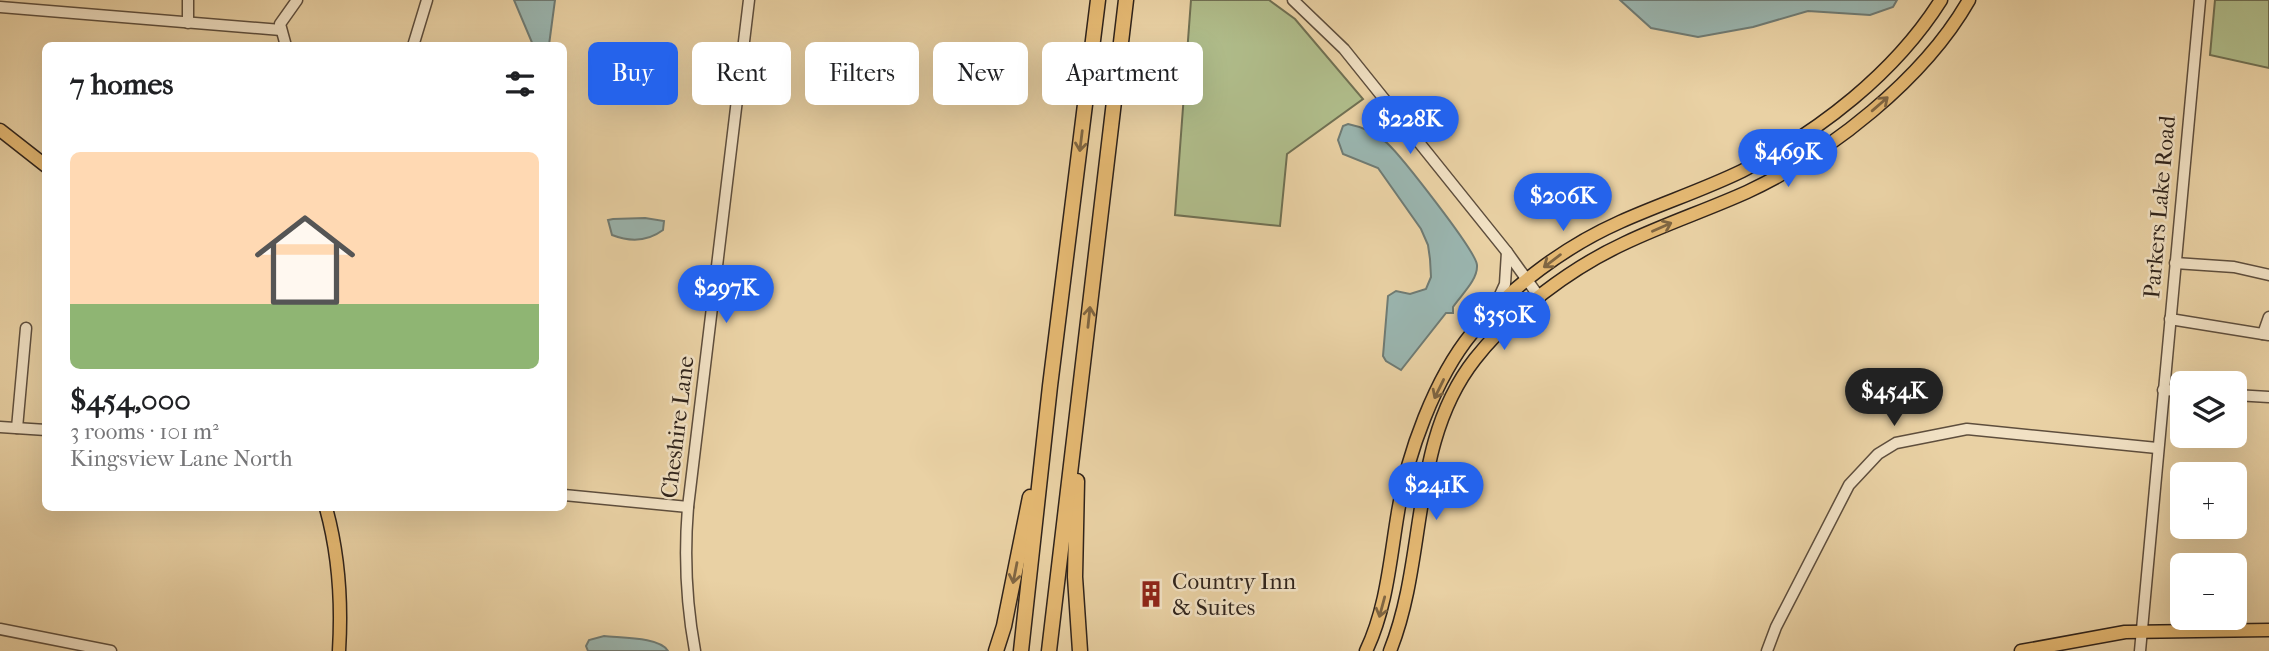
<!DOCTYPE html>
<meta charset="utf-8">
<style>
:root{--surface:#fff;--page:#f2f2f2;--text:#202124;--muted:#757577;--accent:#2563eb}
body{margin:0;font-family:"IM FELL French Canon",serif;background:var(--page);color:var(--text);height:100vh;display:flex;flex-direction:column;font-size:26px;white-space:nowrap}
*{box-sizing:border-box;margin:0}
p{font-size:23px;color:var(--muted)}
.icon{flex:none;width:38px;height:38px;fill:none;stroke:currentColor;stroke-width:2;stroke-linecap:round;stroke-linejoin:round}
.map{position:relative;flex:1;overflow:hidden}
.drawer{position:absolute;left:42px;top:42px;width:525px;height:469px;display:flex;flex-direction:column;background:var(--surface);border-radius:10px;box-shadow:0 7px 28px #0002}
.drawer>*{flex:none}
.hud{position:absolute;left:588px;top:42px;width:665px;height:63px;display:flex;gap:14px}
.tools{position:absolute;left:2170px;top:371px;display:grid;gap:14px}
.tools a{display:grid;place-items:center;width:77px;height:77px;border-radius:10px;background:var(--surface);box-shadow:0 7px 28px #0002;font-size:35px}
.price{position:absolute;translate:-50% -60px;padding:0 16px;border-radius:24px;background:var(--accent);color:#fff;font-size:23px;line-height:46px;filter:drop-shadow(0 2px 4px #0008)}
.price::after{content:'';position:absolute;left:50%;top:42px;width:21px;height:16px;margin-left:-10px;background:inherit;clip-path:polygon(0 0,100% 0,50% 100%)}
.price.active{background:#222;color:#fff}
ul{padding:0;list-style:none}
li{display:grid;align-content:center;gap:14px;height:371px;padding:0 28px}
li span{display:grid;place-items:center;height:217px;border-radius:10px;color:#555}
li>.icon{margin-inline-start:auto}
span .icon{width:126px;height:126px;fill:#fffc;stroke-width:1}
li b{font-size:30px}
h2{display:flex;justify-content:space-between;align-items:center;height:84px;padding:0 28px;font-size:30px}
.tag{padding:0 24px;border-radius:10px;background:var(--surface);box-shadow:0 7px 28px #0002;font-size:24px;line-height:63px}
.tag.active{background:var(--accent);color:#fff}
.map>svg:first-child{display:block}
.green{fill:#b0bd8b;stroke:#707053;stroke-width:2}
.water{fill:#9ab5af;stroke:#6f7b74;stroke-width:2}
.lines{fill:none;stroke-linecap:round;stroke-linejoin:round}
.minor-casing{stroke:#5e4e3d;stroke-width:13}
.major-casing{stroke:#2f231b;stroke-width:15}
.highway-casing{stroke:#2f231b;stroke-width:17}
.minor{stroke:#f1e1c4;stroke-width:10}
.major{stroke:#e4b872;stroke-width:12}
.highway{stroke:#e4b872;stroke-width:14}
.oneway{stroke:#806642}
.labels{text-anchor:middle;stroke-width:5;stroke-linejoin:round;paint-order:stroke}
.street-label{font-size:23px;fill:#2f231b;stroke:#f1e1c4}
.poi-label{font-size:23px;fill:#2f231b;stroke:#f1e1c4;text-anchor:start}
</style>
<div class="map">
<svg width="2269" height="651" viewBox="0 0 2269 651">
<rect width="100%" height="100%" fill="#e9d1a4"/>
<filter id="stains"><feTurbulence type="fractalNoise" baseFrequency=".00286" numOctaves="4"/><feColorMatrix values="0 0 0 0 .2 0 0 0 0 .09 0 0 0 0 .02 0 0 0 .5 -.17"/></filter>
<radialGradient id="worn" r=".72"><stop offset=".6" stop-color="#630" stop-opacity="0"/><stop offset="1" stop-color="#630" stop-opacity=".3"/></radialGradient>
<!-- green -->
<g class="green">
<polygon points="1191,0 1269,0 1295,19 1363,99 1287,154 1280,226 1175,215"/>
<polygon points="2215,0 2269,0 2269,68 2210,55"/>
</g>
<!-- water -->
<g class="water">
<polygon points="514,0 555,0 549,45 533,45"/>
<polygon points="1620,0 1897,0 1893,7 1870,15 1808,11 1753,27 1698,37 1651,28"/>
<path d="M 1348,124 C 1363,127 1376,133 1387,143 C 1401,156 1476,251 1477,265 C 1478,280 1461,295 1453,307 L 1453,313 L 1446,313 L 1401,370 L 1386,361 L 1383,356 L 1388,296 L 1396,291 L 1410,294 L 1426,289 L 1431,277 L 1430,259 L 1428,245 L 1421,229 L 1378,168 L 1343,154 L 1338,140 L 1343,126 Z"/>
<path d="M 645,218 L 664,221 L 663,230 C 647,242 630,242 612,235 L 608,220 L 613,219 Z"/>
<path d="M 604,636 C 621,638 660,637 668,651 L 588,651 L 586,646 L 589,640 Z"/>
</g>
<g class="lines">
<defs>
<g id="minor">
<polyline points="1293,0 1344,49 1507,252 1540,298"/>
<polyline points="0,7 281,30"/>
<polyline points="188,23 188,0"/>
<polyline points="286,46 280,24 297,0"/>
<polyline points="413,46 427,0"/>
<polyline points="2175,263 2234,267 2269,275"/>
<polyline points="1495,306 1505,284 1507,252"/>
<polyline points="2170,319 2269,335"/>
<polyline points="2263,334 2269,317"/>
<polyline points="2163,390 2182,391"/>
<polyline points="2235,395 2269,397"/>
<polyline points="0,427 46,430"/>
<polyline points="17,428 26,328"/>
<polyline points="564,495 688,507"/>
<polyline points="0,629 111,651"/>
<path d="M 695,651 C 686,602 684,556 688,507 L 749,0"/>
<polyline points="1767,651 1776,627 1849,485 1878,454 1896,443 1967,429 2157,448"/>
<polyline points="2140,651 2200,0"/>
</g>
<g id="major">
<polyline points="0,130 46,166"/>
<path d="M 326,508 C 339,555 342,602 339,651"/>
<path d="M 1366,651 C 1387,607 1390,559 1398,512 C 1407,454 1435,378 1472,333 C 1512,286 1564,247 1620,222 C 1660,204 1703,190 1742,171 C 1819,132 1895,73 1941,0"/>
<path d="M 1390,651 C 1428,556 1409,443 1475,359 C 1512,312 1571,268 1625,243 C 1665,224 1707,210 1747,192 C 1829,154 1924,79 1969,0"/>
<polyline points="2021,651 2125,632 2269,630"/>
</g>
<g id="highway">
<polyline points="1077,481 1075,577 1080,651"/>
<polyline points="996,651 1004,626 1030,497"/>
<polyline points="1021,651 1050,386 1098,0"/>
<polyline points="1049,651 1126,0"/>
</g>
</defs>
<!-- minor casing -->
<use href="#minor" class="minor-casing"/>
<!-- major casing -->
<use href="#major" class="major-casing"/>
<!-- highway casing -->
<use href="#highway" class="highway-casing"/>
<!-- minor -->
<use href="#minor" class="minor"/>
<!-- major -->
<use href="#major" class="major"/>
<!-- highway -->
<use href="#highway" class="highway"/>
</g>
<!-- one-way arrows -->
<defs><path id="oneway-shaft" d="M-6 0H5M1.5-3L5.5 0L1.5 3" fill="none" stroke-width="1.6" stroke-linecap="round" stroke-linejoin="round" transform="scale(1.75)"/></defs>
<g class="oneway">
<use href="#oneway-shaft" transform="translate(1880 104) rotate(-41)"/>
<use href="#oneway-shaft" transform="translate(1081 141) rotate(97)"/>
<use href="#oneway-shaft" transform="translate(1662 227) rotate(-24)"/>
<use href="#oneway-shaft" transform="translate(1552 261) rotate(143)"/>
<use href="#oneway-shaft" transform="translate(1089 317) rotate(-84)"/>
<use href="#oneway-shaft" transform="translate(1439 389) rotate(116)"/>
<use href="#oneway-shaft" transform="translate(1015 573) rotate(101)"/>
<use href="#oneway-shaft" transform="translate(1382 607) rotate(105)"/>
</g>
<!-- icons -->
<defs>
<symbol id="building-bare" viewBox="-9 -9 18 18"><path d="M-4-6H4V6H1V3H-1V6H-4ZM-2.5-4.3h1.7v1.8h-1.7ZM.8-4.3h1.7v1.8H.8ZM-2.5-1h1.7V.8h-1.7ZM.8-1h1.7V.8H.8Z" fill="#8f2418" stroke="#f1e1c4" stroke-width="2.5" paint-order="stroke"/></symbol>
</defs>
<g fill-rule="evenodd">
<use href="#building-bare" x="1132" y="575" width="38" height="38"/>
</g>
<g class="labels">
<!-- street labels -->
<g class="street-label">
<text transform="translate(2159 207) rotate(-85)" y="8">Parkers Lake Road</text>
<text transform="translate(677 427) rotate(-83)" y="8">Cheshire Lane</text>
</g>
<!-- poi labels -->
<g class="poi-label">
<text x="1172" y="589">Country Inn<tspan x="1172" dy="26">&amp; Suites</tspan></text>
</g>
</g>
<rect width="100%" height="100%" filter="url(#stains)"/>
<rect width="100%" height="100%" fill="url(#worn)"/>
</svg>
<div class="tools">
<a><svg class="icon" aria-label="layers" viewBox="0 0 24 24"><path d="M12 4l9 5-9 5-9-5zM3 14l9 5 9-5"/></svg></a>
<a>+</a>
<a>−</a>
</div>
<b class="price" style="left:1410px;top:156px">$228K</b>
<b class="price" style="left:1788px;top:189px">$469K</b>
<b class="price" style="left:1563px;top:233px">$206K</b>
<b class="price" style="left:726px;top:325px">$297K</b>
<b class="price" style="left:1504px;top:352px">$350K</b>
<b class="price active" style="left:1894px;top:428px">$454K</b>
<b class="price" style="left:1436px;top:522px">$241K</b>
<div class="hud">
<a class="tag active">Buy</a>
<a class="tag">Rent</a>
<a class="tag">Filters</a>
<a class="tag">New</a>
<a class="tag">Apartment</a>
</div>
<section class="drawer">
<h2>7 homes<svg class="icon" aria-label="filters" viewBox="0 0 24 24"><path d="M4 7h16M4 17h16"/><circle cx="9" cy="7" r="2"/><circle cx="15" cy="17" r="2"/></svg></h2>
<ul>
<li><span style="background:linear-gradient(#ffd9b3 70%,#8fb573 0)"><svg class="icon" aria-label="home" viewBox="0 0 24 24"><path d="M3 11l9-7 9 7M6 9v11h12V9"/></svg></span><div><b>$454,000</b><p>3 rooms · 101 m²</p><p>Kingsview Lane North</p></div></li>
</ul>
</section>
</div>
